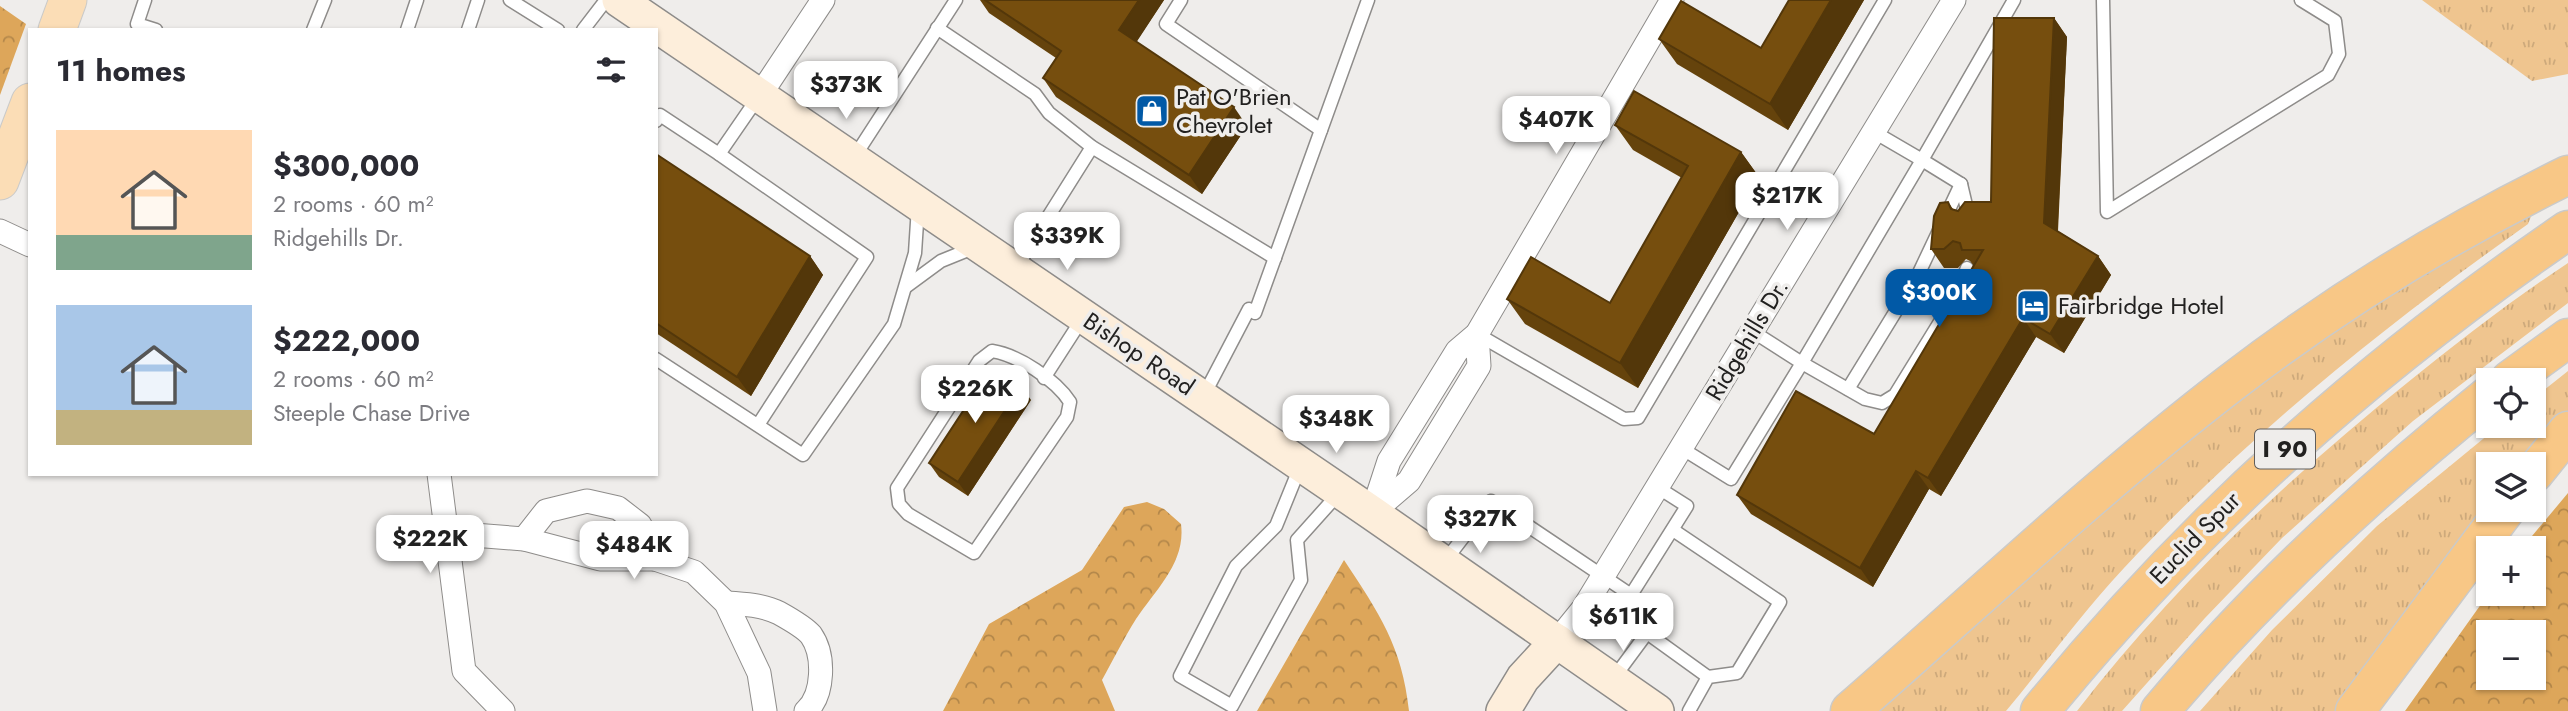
<!DOCTYPE html>
<meta charset="utf-8">
<style>
:root{--surface:#fff;--page:#f7f7f7;--text:#2b2b33;--muted:#7c7c81;--accent:#0159a6}
body{margin:0;font-family:Jost,sans-serif;background:var(--page);color:var(--text);height:100vh;display:flex;flex-direction:column;font-size:26px;white-space:nowrap}
*{box-sizing:border-box;margin:0}
p{font-size:23px;color:var(--muted)}
.icon{flex:none;width:38px;height:38px;fill:none;stroke:currentColor;stroke-width:2;stroke-linecap:round;stroke-linejoin:round}
.map{position:relative;flex:1;overflow:hidden}
.drawer{position:absolute;left:28px;top:28px;width:630px;height:448px;display:flex;flex-direction:column;background:var(--surface);border-radius:0px;box-shadow:0 2px 5px #0004}
.drawer>*{flex:none}
.tools{position:absolute;left:2476px;top:368px;display:grid;gap:14px}
.tools a{display:grid;place-items:center;width:70px;height:70px;border-radius:0px;background:var(--surface);box-shadow:0 2px 5px #0004;font-size:35px}
.price{position:absolute;translate:-50% -60px;padding:0 16px;border-radius:14px;background:#fff;color:#222;font-size:23px;line-height:46px;filter:drop-shadow(0 2px 4px #0008)}
.price::after{content:'';position:absolute;left:50%;top:42px;width:21px;height:16px;margin-left:-10px;background:inherit;clip-path:polygon(0 0,100% 0,50% 100%)}
.price.on{background:var(--accent);color:#fff}
ul{padding:0;list-style:none}
li{display:flex;align-items:center;gap:21px;height:175px;padding:0 28px}
li span{display:grid;place-items:center;flex:none;width:196px;height:140px;border-radius:0px;color:#555}
li>.icon{margin-inline-start:auto}
span .icon{width:84px;height:84px;fill:#fffc;stroke-width:1}
li b{font-size:30px}
h2{display:flex;justify-content:space-between;align-items:center;height:84px;padding:0 28px;font-size:30px}
.map>svg:first-child{display:block}
.grass{fill:url(#grass-tufts)}
.forest{fill:url(#forest-crowns);fill-rule:evenodd}
.lines{fill:none;stroke-linecap:round;stroke-linejoin:round}
.lane-casing{stroke:#8e8c8a;stroke-width:15}
.street-casing{stroke:#8e8c8a;stroke-width:25}
.secondary-casing{stroke:#8e8c8a;stroke-width:36}
.primary-casing{stroke:#cacac9;stroke-width:39}
.highway-casing{stroke:#cacac9;stroke-width:41}
.lane{stroke:#fff;stroke-width:12}
.street{stroke:#fff;stroke-width:23}
.secondary{stroke:#fdeedb;stroke-width:33}
.primary{stroke:#fbddb6;stroke-width:37}
.highway{stroke:#f8c786;stroke-width:38}
.wall{fill:#65430c}
.shaded-wall{fill:#53370a}
.building{fill:#764e0e;stroke:#53370a;stroke-width:2}
.labels{text-anchor:middle;stroke-width:7;stroke-linejoin:round;paint-order:stroke}
.shield{fill:#efedeb;stroke:#605e5d;stroke-width:2}
.shield-label{font-size:23px;font-weight:bold;fill:#222120}
.poi-label{font-size:24px;fill:#222120;stroke:#efedeb;text-anchor:start}
.street-label{font-size:24px;fill:#222120;stroke:#efedeb}
</style>
<div class="map">
<svg width="2568" height="711" viewBox="0 0 2568 711">
<defs>
<pattern id="grass-tufts" width="24" height="20" patternUnits="userSpaceOnUse" patternTransform="scale(1.75)"><rect width="24" height="20" fill="#efc58f"/><path d="M3 7l-1-3M5 7V3M7 7l1-3M15 17l-1-3M17 17v-4M19 17l1-3" fill="none" stroke="#cda97b"/></pattern>
<pattern id="forest-crowns" width="20" height="18" patternUnits="userSpaceOnUse" patternTransform="scale(1.75)"><rect width="20" height="18" fill="#dda65a"/><path d="M2 6a3 3 0 1 1 6 0M12 15a3 3 0 1 1 6 0" fill="none" stroke="#b3874a"/></pattern>
</defs>
<rect width="100%" height="100%" fill="#efedeb"/>
<!-- grass -->
<g class="grass">
<polygon points="2422,0 2568,0 2568,74 2532,81"/>
<path d="M 2534,209 L 2528,224 C 2384,326 2245,438 2124,568 C 2082,613 2045,664 2006,711 L 1877,711 L 2173,452 L 2262,383 L 2480,229 Z"/>
<path d="M 2568,263 L 2568,303 L 2413,421 L 2282,538 L 2205,618 L 2122,711 L 2077,711 C 2172,588 2286,480 2407,383 C 2459,341 2512,300 2568,263 Z"/>
<polygon points="2568,371 2568,420 2532,464 2488,464 2488,509 2337,711 2200,711 2272,630 2377,526 2500,425 2534,425 2534,398"/>
</g>
<!-- forest -->
<g class="forest">
<polygon points="0,6 26,24 0,95"/>
<path d="M 2568,493 L 2568,711 L 2405,711 L 2489,593 L 2534,593 L 2534,548 L 2522,548 ZM 2488,632 L 2534,632 L 2534,677 L 2488,677 Z"/>
<path d="M 1147,502 L 1164,509 L 1181,524 C 1186,562 1156,589 1136,619 C 1124,638 1113,660 1102,680 L 1115,711 L 943,711 L 989,624 L 1082,570 L 1124,507 Z"/>
<path d="M 1344,560 C 1379,613 1402,646 1409,711 L 1257,711 Z"/>
</g>
<g class="lines">
<defs>
<g id="lane">
<polyline points="145,0 137,24 156,30"/>
<polyline points="510,0 558,30"/>
<polyline points="1181,0 1166,24 1321,130"/>
<polyline points="2103,0 2107,212 2328,75 2339,54 2335,21 2301,0"/>
<polyline points="937,28 1035,94 1049,113 1092,147 1275,258"/>
<polyline points="313,30 325,0"/>
<polyline points="407,30 417,0"/>
<polyline points="468,30 478,0"/>
<polyline points="583,30 606,0"/>
<polyline points="656,121 660,115 719,154"/>
<polyline points="1874,132 1922,160 1802,363 1865,399 1882,403 1895,395 1956,296 1967,268"/>
<polyline points="853,159 956,0"/>
<polyline points="1969,218 1961,184 1922,160 2014,0"/>
<polyline points="1016,268 1092,147"/>
<polyline points="907,286 941,261 973,248"/>
<polyline points="1255,313 1368,0"/>
<polyline points="1477,334 1624,419 1638,418 1885,0"/>
<path d="M 992,351 C 1018,355 1056,380 1070,402 L 1067,417 L 974,553 L 908,514 L 899,504 L 897,488 L 979,361 Z"/>
<polyline points="656,359 803,455 894,324 915,253 918,207"/>
<polyline points="1044,378 1084,316"/>
<polyline points="1848,389 1918,275 1961,184"/>
<polyline points="1204,395 1249,309"/>
<polyline points="758,425 867,257 719,154 759,96"/>
<polyline points="1681,448 1731,479 1802,363 1752,331"/>
<polyline points="1300,467 1276,526 1236,566 1180,676 1232,706 1301,580 1297,540 1340,492"/>
<polyline points="1673,530 1780,602 1737,673 1708,677 1689,711"/>
<polyline points="1445,561 1491,501 1631,595 1687,506 1657,487"/>
<polyline points="1631,595 1647,633 1708,677"/>
<polyline points="1613,679 1647,633"/>
</g>
<g id="street">
<polyline points="760,95 823,0"/>
<polyline points="0,231 30,245"/>
<polyline points="439,474 464,671 503,711"/>
<polyline points="1373,512 1409,481 1479,366 1477,334"/>
<polyline points="1372,513 1389,461 1457,351 1477,334 1672,0"/>
<polyline points="448,533 524,539 600,559 655,559 694,572 726,603 759,673 765,711"/>
<polyline points="524,539 546,511 587,501 618,508 640,525 655,559"/>
<path d="M 726,603 C 744,604 763,605 779,613 C 788,618 805,628 811,635 C 825,655 824,695 806,711"/>
<polyline points="1557,641 1583,609 1954,0"/>
</g>
<g id="secondary">
<polyline points="619,0 1372,513 1657,711"/>
<polyline points="1503,711 1523,678 1557,641"/>
</g>
<g id="primary">
<polyline points="57,30 68,0"/>
<polyline points="0,181 30,102"/>
</g>
<g id="highway">
<polyline points="2510,380 2568,338"/>
<polyline points="2534,473 2568,431"/>
<path d="M 1850,711 C 1976,601 2098,485 2231,383 C 2336,302 2449,233 2568,175"/>
<path d="M 2040,711 C 2196,520 2366,369 2568,230"/>
<path d="M 2160,711 C 2258,594 2370,491 2488,396"/>
<polyline points="2355,711 2506,509"/>
</g>
</defs>
<!-- lane casing -->
<use href="#lane" class="lane-casing"/>
<!-- street casing -->
<use href="#street" class="street-casing"/>
<!-- secondary casing -->
<use href="#secondary" class="secondary-casing"/>
<!-- primary casing -->
<use href="#primary" class="primary-casing"/>
<!-- highway casing -->
<use href="#highway" class="highway-casing"/>
<!-- lane -->
<use href="#lane" class="lane"/>
<!-- street -->
<use href="#street" class="street"/>
<!-- secondary -->
<use href="#secondary" class="secondary"/>
<!-- primary -->
<use href="#primary" class="primary"/>
<!-- highway -->
<use href="#highway" class="highway"/>
</g>
<!-- wall -->
<g class="wall">
<polygon points="980,0 1164,0 1136,42 1247,126 1202,194 1056,97 1043,78 1056,58 989,13"/>
<polygon points="1789,0 1864,0 1788,130 1677,64 1659,39 1761,48"/>
<polygon points="2054,18 2067,37 2058,231 2098,256 2111,275 2064,353 2036,337 1941,496 1929,489 1873,587 1751,514 1737,495 1874,434 1974,266 1970,261 1966,259 1958,268 1944,268 1931,249 1948,202 1953,209 1958,211 1991,202"/>
<polygon points="1615,125 1741,152 1759,177 1638,388 1525,324 1507,299 1610,303 1682,178 1633,150"/>
<polygon points="656,154 810,256 823,275 751,396 656,333"/>
<polygon points="1031,400 968,496 939,477 929,463"/>
</g>
<!-- shaded-wall -->
<g class="shaded-wall">
<polygon points="1139,0 1164,0 1132,49 1119,30"/>
<polygon points="1831,0 1864,0 1788,130 1770,104"/>
<polygon points="2054,18 2067,37 2057,241 2044,223"/>
<polygon points="1234,107 1247,126 1202,194 1189,175"/>
<polygon points="1741,152 1759,177 1638,388 1620,363"/>
<polygon points="810,256 823,275 751,396 737,377"/>
<polygon points="2098,256 2111,275 2064,353 2050,334"/>
<polygon points="2023,318 2036,337 1941,496 1928,478"/>
<polygon points="1021,386 1031,400 968,496 958,482"/>
<polygon points="1916,471 1929,489 1873,587 1860,568"/>
</g>
<!-- building -->
<g class="building">
<polygon points="985,0 1139,0 1119,30 1234,107 1189,175 1043,78 1061,51"/>
<polygon points="1789,0 1831,0 1770,104 1659,39 1681,1 1761,48"/>
<polygon points="1994,18 2054,18 2044,223 2098,256 2050,334 2023,318 1928,478 1916,471 1860,568 1737,495 1796,391 1874,434 1983,250 1962,250 1960,243 1953,241 1944,249 1931,249 1934,216 1940,203 1948,202 1951,209 1958,211 1965,202 1991,202"/>
<polygon points="1634,91 1741,152 1620,363 1507,299 1531,257 1610,303 1688,166 1615,125"/>
<polygon points="656,154 810,256 737,377 656,323"/>
<polygon points="992,367 1021,386 958,482 929,463"/>
</g>
<!-- icons -->
<defs>
<symbol id="shop-square" viewBox="-11 -11 22 22"><rect x="-9" y="-9" width="18" height="18" rx="4" fill="#0159a6" stroke="#efedeb"/><path d="M-5-2.5h2.3a2.7 3.5 0 0 1 5.4 0H5L5.5 6h-11ZM-1.5-2.5h3a1.5 2.3 0 0 0-3 0Z" fill="#fff"/></symbol>
<symbol id="hotel-square" viewBox="-11 -11 22 22"><rect x="-9" y="-9" width="18" height="18" rx="4" fill="#0159a6" stroke="#efedeb"/><path d="M-6-4.5h1.5V1H6V5H4.5V3h-9V5H-6ZM-4 0a1.8 1.8 0 1 1 3.6 0ZM.5 0V-2.5h3Q6-2.5 6 0Z" fill="#fff"/></symbol>
</defs>
<g fill-rule="evenodd">
<use href="#shop-square" x="1133" y="92" width="38" height="38"/>
<use href="#hotel-square" x="2014" y="287" width="38" height="38"/>
</g>
<g class="labels">
<!-- shield labels -->
<rect class="shield" x="2255" y="429.5" width="60" height="39" rx="5"/>
<g class="shield-label">
<text x="2285" y="457">I 90</text>
</g>
<!-- poi labels -->
<g class="poi-label">
<text x="1176" y="105">Pat O'Brien<tspan x="1176" dy="28">Chevrolet</tspan></text>
<text x="2058" y="314">Fairbridge Hotel</text>
</g>
<!-- street labels -->
<g class="street-label">
<text transform="translate(1747 340) rotate(-59)" y="8">Ridgehills Dr.</text>
<text transform="translate(1139 354) rotate(34)" y="8">Bishop Road</text>
<text transform="translate(2195 538) rotate(-46)" y="8">Euclid Spur</text>
</g>
</g>
</svg>
<div class="tools">
<a><svg class="icon" aria-label="locate" viewBox="0 0 24 24"><circle cx="12" cy="12" r="6"/><path d="M12 2v4M12 18v4M2 12h4M18 12h4"/></svg></a>
<a><svg class="icon" aria-label="layers" viewBox="0 0 24 24"><path d="M12 4l9 5-9 5-9-5zM3 14l9 5 9-5"/></svg></a>
<a>+</a>
<a>−</a>
</div>
<b class="price" style="left:846px;top:121px">$373K</b>
<b class="price" style="left:1556px;top:156px">$407K</b>
<b class="price" style="left:1787px;top:232px">$217K</b>
<b class="price" style="left:1067px;top:272px">$339K</b>
<b class="price on" style="left:1939px;top:329px">$300K</b>
<b class="price" style="left:975px;top:425px">$226K</b>
<b class="price" style="left:1336px;top:455px">$348K</b>
<b class="price" style="left:1480px;top:555px">$327K</b>
<b class="price" style="left:430px;top:575px">$222K</b>
<b class="price" style="left:634px;top:581px">$484K</b>
<b class="price" style="left:1623px;top:653px">$611K</b>
<section class="drawer">
<h2>11 homes<svg class="icon" aria-label="filters" viewBox="0 0 24 24"><path d="M4 7h16M4 17h16"/><circle cx="9" cy="7" r="2"/><circle cx="15" cy="17" r="2"/></svg></h2>
<ul>
<li><span style="background:linear-gradient(#ffd9b3 75%,#7fa58c 0)"><svg class="icon" aria-label="home" viewBox="0 0 24 24"><path d="M3 11l9-7 9 7M6 9v11h12V9"/></svg></span><div><b>$300,000</b><p>2 rooms · 60 m²</p><p>Ridgehills Dr.</p></div></li>
<li><span style="background:linear-gradient(#a9c7e8 75%,#c2b280 0)"><svg class="icon" aria-label="home" viewBox="0 0 24 24"><path d="M3 11l9-7 9 7M6 9v11h12V9"/></svg></span><div><b>$222,000</b><p>2 rooms · 60 m²</p><p>Steeple Chase Drive</p></div></li>
</ul>
</section>
</div>
